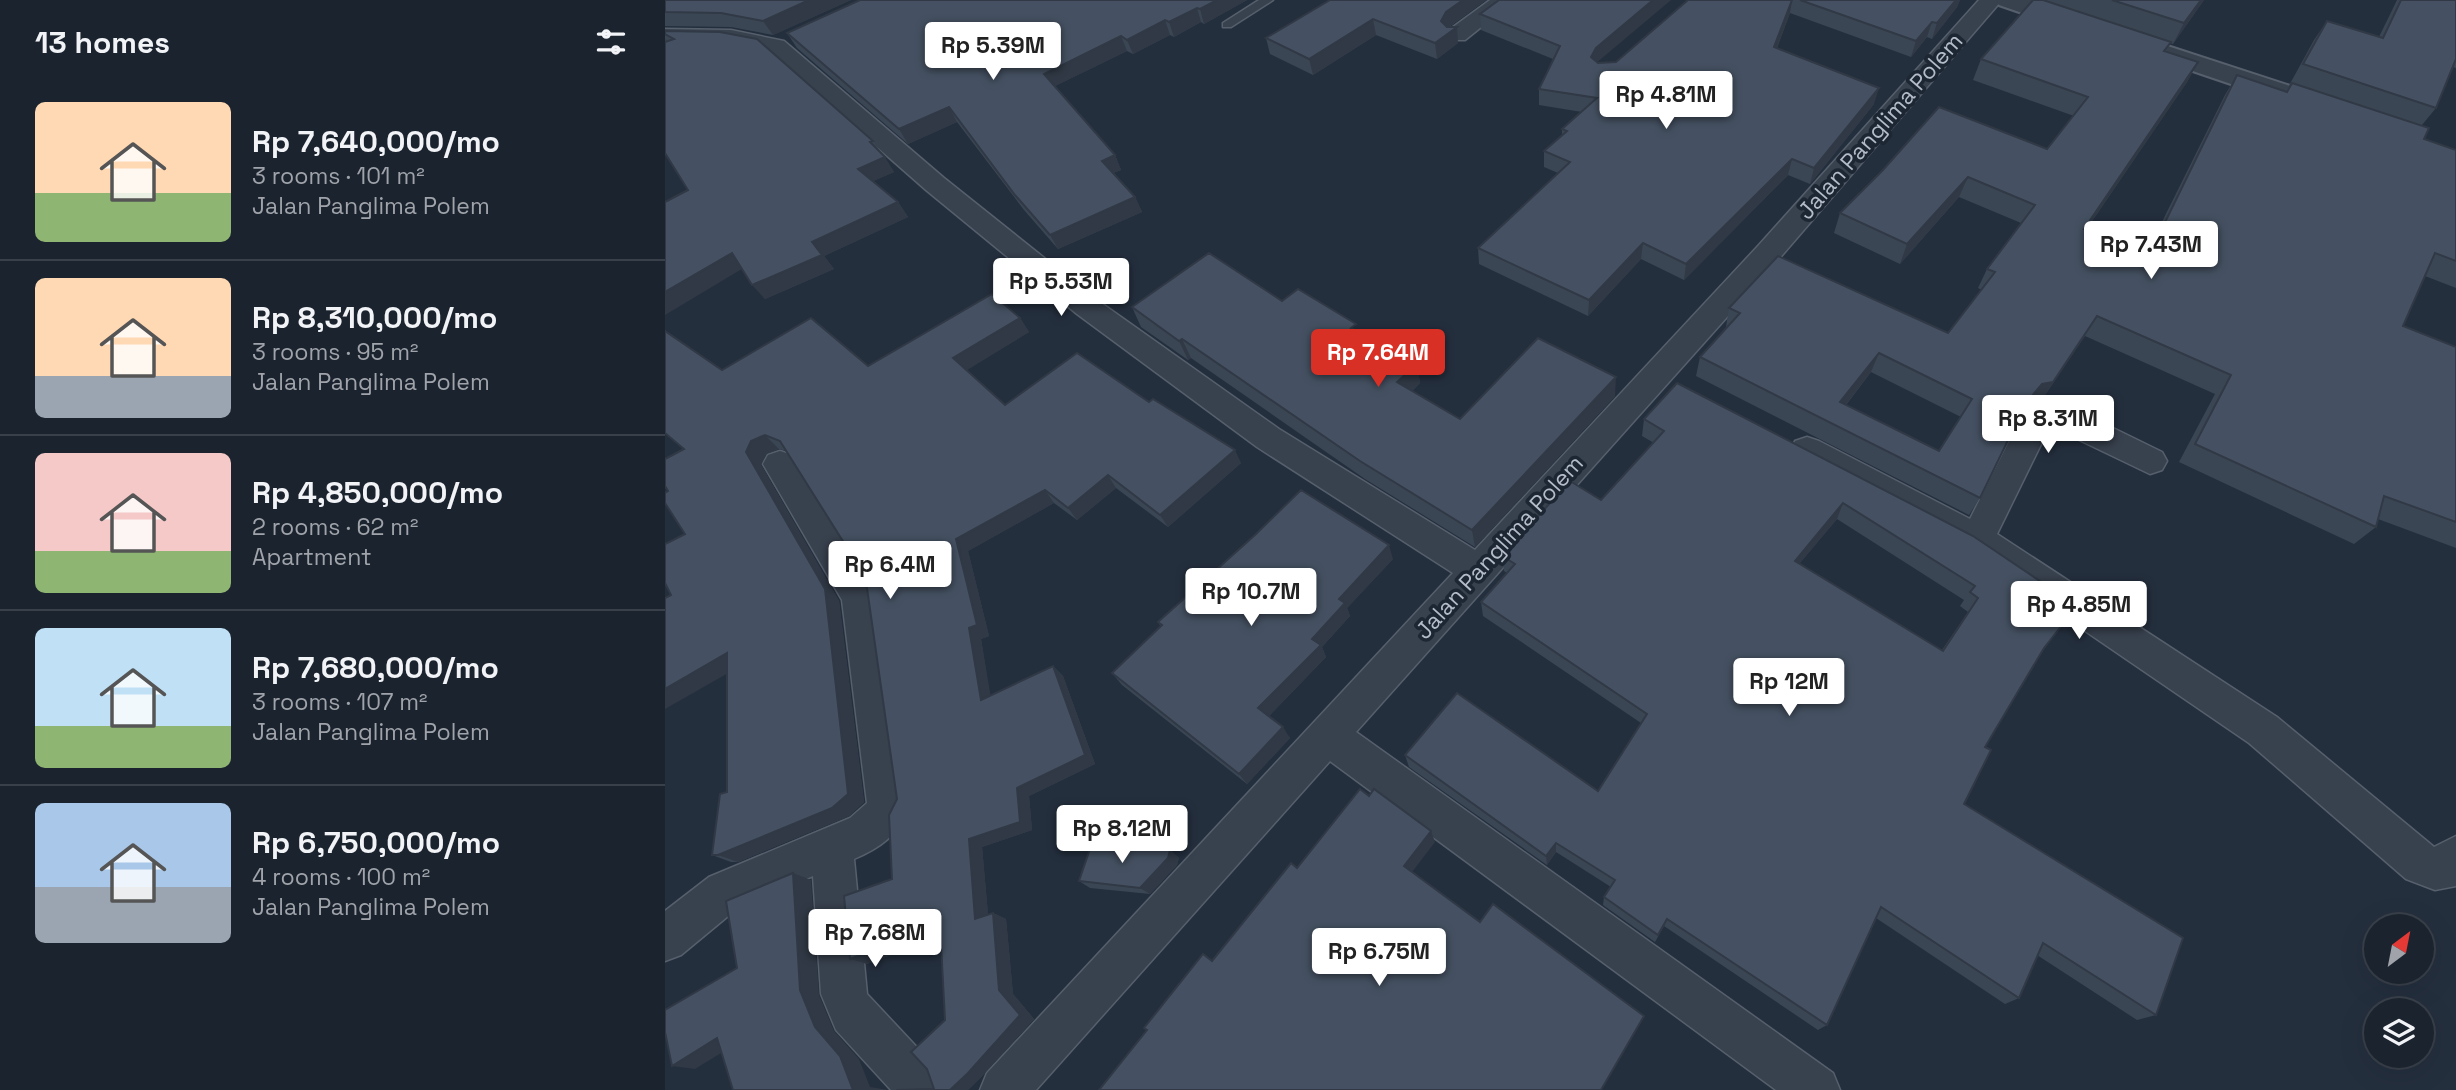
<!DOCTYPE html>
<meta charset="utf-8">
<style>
:root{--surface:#1b232e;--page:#242b36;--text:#f1f3f6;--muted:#a0a4aa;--line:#39404a;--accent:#d93025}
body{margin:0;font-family:"Space Grotesk",sans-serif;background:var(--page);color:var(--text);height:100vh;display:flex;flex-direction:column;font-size:26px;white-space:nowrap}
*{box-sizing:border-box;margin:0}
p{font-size:23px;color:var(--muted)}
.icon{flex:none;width:38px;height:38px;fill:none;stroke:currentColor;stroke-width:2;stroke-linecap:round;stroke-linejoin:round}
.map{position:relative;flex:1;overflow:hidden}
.panel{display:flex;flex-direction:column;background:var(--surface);width:665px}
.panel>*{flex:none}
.needle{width:46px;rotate:32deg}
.tools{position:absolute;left:1699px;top:914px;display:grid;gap:14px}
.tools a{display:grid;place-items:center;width:70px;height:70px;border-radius:50%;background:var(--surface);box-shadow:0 7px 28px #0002,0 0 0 2px var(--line);font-size:35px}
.price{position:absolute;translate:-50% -60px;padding:0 16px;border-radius:7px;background:#fff;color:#222;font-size:23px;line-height:46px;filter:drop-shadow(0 2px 4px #0008)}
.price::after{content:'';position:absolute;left:50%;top:42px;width:21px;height:16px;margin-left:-10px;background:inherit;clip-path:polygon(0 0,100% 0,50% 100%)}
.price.selected{background:var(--accent);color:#fff}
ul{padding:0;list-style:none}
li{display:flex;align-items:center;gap:21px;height:175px;padding:0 35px}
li+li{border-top:2px solid var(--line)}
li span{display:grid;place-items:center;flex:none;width:196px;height:140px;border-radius:10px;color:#555}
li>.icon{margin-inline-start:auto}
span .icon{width:84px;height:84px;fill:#fffc;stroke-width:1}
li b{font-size:30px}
h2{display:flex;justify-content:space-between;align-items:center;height:84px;padding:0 35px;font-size:30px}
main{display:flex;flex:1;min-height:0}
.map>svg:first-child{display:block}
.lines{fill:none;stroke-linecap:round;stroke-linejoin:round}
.service-casing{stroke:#565f6c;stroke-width:3}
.minor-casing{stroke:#565f6c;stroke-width:3}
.tertiary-casing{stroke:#565f6c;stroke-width:4}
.service{fill:#38414e;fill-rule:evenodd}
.minor{fill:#38414e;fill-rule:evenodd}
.tertiary{fill:#38414e;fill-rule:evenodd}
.wall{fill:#3b4654;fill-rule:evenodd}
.shaded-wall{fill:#303945}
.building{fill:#455162;stroke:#303945;stroke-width:2;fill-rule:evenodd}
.labels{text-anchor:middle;stroke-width:7;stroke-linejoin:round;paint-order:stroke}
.street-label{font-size:23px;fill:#b4bcc9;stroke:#1d2633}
</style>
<main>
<section class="panel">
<h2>13 homes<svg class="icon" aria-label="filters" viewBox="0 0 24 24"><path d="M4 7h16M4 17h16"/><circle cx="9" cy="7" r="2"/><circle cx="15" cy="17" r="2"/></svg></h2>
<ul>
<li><span style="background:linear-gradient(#ffd9b3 65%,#8fb573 0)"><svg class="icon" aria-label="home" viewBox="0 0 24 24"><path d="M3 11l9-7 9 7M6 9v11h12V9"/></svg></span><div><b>Rp 7,640,000/mo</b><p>3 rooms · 101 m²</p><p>Jalan Panglima Polem</p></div></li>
<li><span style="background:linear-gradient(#ffd9b3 70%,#9aa5b1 0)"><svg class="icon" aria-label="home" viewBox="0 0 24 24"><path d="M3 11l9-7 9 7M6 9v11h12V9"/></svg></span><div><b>Rp 8,310,000/mo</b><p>3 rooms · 95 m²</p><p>Jalan Panglima Polem</p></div></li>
<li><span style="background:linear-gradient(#f6c9c9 70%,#8fb573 0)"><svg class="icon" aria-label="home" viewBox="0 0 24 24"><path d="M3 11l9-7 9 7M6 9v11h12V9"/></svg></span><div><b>Rp 4,850,000/mo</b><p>2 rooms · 62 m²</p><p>Apartment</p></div></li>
<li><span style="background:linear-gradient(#bfe0f5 70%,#8fb573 0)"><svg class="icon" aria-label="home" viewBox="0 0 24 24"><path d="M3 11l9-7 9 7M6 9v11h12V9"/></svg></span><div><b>Rp 7,680,000/mo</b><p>3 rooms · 107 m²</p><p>Jalan Panglima Polem</p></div></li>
<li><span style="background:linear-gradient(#a9c7e8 60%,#9aa5b1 0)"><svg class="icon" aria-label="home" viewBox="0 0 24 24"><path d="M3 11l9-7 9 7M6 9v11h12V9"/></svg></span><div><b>Rp 6,750,000/mo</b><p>4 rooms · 100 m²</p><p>Jalan Panglima Polem</p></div></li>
</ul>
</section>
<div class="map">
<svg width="1791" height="1090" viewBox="0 0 1791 1090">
<rect width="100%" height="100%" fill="#242f3e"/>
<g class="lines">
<defs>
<polygon id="service" points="594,0 608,0 566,27 558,27 558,23"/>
<g id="minor">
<polygon points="825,0 850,0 800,40 784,40 780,35 784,30"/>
<polygon points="1314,0 1337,0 1113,260 691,732 1168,1073 1175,1090 1111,1090 665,761 371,1090 315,1090 322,1073 788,573 592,447 412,314 261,190 103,51 66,44 0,43 0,29 66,30 119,41 279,178 432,300 614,429 810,550 1093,246"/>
<polygon points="1377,402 1401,405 1497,452 1502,461 1497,470 1485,474 1385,426 1332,534 1612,717 1769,847 1791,836 1791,886 1770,890 1741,879 1584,743 1300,549 1130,459 1126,450 1130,441 1142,437 1154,441 1305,519 1359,412 1366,405"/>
<path d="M 115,451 L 127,455 L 202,575 L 213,600 L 244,808 C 232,836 216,847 189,859 L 202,994 L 276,1073 L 283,1090 L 226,1090 L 171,1030 L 156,994 L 148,876 L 74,907 L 16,955 L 0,961 L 0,911 L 44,877 L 185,818 L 202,803 L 177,600 L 98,464 L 103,455 Z"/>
</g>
<g id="tertiary">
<polygon points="1331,0 1367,0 1419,18 1423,23 1419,28 1410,31 1401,28 1334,5"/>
<polygon points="1484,40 1628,87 1632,93 1628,99 1619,101 1610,99 1475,53 1471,48 1475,43"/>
</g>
</defs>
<!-- service casing -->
<use href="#service" class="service-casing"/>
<!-- minor casing -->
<use href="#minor" class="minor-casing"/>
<!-- tertiary casing -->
<use href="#tertiary" class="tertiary-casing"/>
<!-- service -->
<use href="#service" class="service"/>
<!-- minor -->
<use href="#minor" class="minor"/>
<!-- tertiary -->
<use href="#tertiary" class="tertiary"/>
</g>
<!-- wall -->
<g class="wall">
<polygon points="0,0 186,0 108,35 66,27 0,26"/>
<polygon points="195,0 582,0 539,24 536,22 509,37 505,35 468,54 462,51 390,86 450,155 456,170 448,173 470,197 477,212 393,249 359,210 292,122 243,144 132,48 122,33"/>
<polygon points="665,0 821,0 784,27 793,43 772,59 711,35 648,75 605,54 601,38"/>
<polygon points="834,0 932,62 951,62 1023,0 1295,0 1292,7 1267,39 1262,37 1246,57 1125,13 1112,48 1209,104 1145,184 1123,175 1019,280 976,259 923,316 814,264 813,248 893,173 879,167 879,151 897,135 897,129 917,112 874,105 874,89 888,59 816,30 815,14"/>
<path d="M 1368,0 L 1539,0 L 1508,44 L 1505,43 L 1501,52 L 1533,62 L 1522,82 L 1421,230 L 1481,254 L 1560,95 L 1572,75 L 1621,91 L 1649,40 L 1662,21 L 1714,37 L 1732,0 L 1791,0 L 1791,68 L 1788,67 L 1771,108 L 1757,125 L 1759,139 L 1791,150 L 1791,288 L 1760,276 L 1738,326 L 1791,347 L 1791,548 L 1713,519 L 1711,527 L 1689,544 L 1514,462 L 1550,394 L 1420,336 L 1376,401 L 1365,403 L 1356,415 L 1315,498 L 1304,515 L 1031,376 L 1035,357 L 1061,328 L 1061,327 L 1064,308 L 1283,333 L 1317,290 L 1313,288 L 1322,269 L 1356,223 L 1294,197 L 1235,264 L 1169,233 L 1175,213 L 1382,149 L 1409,116 L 1308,80 L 1316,59 ZM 1206,372 L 1296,417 L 1274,451 L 1181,405 Z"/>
<polygon points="0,31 208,141 229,172 208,181 233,202 243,217 159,256 169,269 100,299 77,269 23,190 2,41 0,38"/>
<polygon points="617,301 693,331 752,364 755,383 747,391 795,419 950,396 810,547 700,479 526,358 523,360 476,327 467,307"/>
<polygon points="355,318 364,332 301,370 340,405 484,402 576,463 503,527 451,488 412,520 389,503 303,551 324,636 316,639 325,696 388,666 398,676 430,764 364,796 367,830 317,847 323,915 328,913 341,919 348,994 369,1019 318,1075 303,1090 230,1090 269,1089 280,1020 276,936 202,964 185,959 227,879 232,799 202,588 191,562 122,451 114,449 101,454 96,465 174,601 199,802 184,816 73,862 66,862 47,855 62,792 62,674 6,595 20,534 3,491 19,449 57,370 203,366"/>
<path d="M 979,419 L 1308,536 L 1379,648 L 1320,747 L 1299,804 L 1491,1015 L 1472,1020 L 1372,955 L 1354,998 L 1340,1004 L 1211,918 L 1162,1025 L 1153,1030 L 999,926 L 990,942 L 938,905 L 939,897 L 946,887 L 891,852 L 882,865 L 744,767 L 740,755 L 933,791 L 976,723 L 818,616 L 816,602 L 842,573 L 839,571 L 837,556 L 936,500 L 989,443 L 977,436 ZM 1172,519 L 1299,600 L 1295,606 L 1303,612 L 1277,650 L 1134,564 Z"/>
<polygon points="728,559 682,608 685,616 657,647 661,657 604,716 625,738 582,784 457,685 447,673 496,627 493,622"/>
<polygon points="505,850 514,858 512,865 485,894 425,888 414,881"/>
</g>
<!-- shaded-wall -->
<g class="shaded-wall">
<polygon points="144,0 186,0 108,35 98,21"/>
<polygon points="552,0 582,0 539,24 535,9"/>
<polygon points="798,0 821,0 782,28 776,21 781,12"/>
<polygon points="988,0 1006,0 930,64 926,57 931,48"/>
<polygon points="1127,0 1125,13 1106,63 1109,47"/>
<polygon points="1291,0 1295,0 1292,7 1267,39 1272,23"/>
<polygon points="1536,0 1539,0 1508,44 1519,23"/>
<polygon points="532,8 536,22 509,37 504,22"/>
<polygon points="708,19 711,35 648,75 644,59"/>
<polygon points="500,20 505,35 468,54 462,40"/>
<polygon points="1267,22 1262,37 1246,57 1251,41"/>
<polygon points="792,27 793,43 772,59 770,43"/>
<polygon points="456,36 462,51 386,88 379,74"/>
<polygon points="1533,62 1522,82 1408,249 1419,229"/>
<polygon points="1214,88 1209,104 1145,184 1149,168"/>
<polygon points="284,107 292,122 243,144 234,129"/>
<polygon points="450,155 456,170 443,175 437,161"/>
<polygon points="220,157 229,172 204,183 193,169"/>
<polygon points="1127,159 1123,175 1019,280 1021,264"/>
<polygon points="1303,177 1294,197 1235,264 1242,244"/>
<polygon points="470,197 477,212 393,249 385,235"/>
<polygon points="233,202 243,217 159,256 169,269 100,299 87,285 147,242"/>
<polygon points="978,243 976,259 923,316 924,300"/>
<polygon points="67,253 80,267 0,315 0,292"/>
<polygon points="1432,316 1376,401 1365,403 1350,422 1361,403"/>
<polygon points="355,318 364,332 299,372 288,358"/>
<polygon points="517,339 526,358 523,360 514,341"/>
<polygon points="1214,353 1206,372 1168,421 1175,402"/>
<polygon points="752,364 755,383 736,401 732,382"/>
<polygon points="951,377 950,396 810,547 807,530"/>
<polygon points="100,435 114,449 101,454 96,465 174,601 199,802 184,816 73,862 53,855 160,589 81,452 86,441"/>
<polygon points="570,450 576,463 503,527 495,515"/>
<polygon points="443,475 451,488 412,520 403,508"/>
<polygon points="380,490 389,503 303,551 324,636 316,639 328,710 316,700 304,628 291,539"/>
<polygon points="1178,503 1172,519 1124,576 1130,561"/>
<polygon points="724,545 728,559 682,608 685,616 657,647 661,657 601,719 593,708 647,639 674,599"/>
<polygon points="62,653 79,664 0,709 0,689"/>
<polygon points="388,666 398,676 430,764 364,796 367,830 317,847 324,925 310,919 304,839 352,788"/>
<polygon points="618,727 625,738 582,784 574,774"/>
<polygon points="766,831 770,842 744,876 739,866"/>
<polygon points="891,843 891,852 882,865 881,856"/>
<polygon points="505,850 514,858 512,865 485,894 475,888"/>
<polygon points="128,873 146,880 154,995 169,1031 194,1059 205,1087 223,1090 188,1090 150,1027 135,990"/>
<polygon points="328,913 341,919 348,994 369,1019 318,1075 303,1090 285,1090"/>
<polygon points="275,925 290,931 202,964 185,959"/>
<polygon points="52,1038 74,1042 30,1069 7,1066"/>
</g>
<!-- building -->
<g class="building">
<polygon points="0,0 144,0 98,21 56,13 0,12"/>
<polygon points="195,0 552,0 535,9 532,8 504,22 500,20 462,40 456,36 379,74 450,155 437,161 470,197 385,235 350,195 284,107 234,129 122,33"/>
<polygon points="665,0 798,0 781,12 776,21 782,27 792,27 770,43 708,19 644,59 601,38"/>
<polygon points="834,0 988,0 931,48 926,57 933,63 951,62 1023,0 1127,0 1109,47 1214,88 1149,168 1127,159 1021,264 978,243 924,300 813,248 905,162 879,151 902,131 897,129 932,98 874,89 895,46 815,14"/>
<polygon points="1135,0 1291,0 1272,23 1267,22 1251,41"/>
<path d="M 1368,0 L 1378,0 L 1506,42 L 1499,51 L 1533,62 L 1419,229 L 1484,255 L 1572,75 L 1622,92 L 1627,83 L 1764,128 L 1759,139 L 1791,150 L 1791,261 L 1770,253 L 1738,326 L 1791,347 L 1791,522 L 1719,496 L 1711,527 L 1530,444 L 1566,375 L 1432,316 L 1388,382 L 1377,384 L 1361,403 L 1315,498 L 1035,357 L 1075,313 L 1064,308 L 1113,256 L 1283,333 L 1330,272 L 1322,269 L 1370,205 L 1303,177 L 1242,244 L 1175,213 L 1218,170 L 1274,107 L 1382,149 L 1423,97 L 1316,59 ZM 1214,353 L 1307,399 L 1274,451 L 1175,402 Z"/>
<polygon points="1447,0 1536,0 1519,23"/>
<polygon points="1736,0 1791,0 1791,59 1771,108 1638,64 1662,21 1718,38"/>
<polygon points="0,31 55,32 92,39 208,141 205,142 220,157 193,169 233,202 147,242 157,255 87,285 67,253 0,292 0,202 23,190 0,153 0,42 9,39 0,34"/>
<polygon points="544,253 617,301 633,289 691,324 686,328 752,364 732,382 795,419 873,338 951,377 807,530 695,461 517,339 514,341 467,307"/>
<polygon points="327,294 355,318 288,358 340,405 412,353 484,402 488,399 570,450 495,515 443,475 403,508 380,490 291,539 312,625 304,628 316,700 388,666 420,755 352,788 355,822 304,839 310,919 328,913 334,990 355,1015 303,1073 285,1090 231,1090 269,1089 262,1069 246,1052 280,1020 275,925 185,959 179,896 227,879 224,815 232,799 202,588 191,562 115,441 100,435 86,441 81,452 160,589 183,794 167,808 53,855 47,855 55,794 62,792 62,653 0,689 0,598 6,595 0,583 0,544 20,534 0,503 0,493 3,491 0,486 0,459 19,449 0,433 0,331 57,370 146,318 203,366"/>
<path d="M 1012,383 L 1308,536 L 1412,606 L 1379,648 L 1320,747 L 1326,750 L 1299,804 L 1518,938 L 1491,1015 L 1378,943 L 1354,998 L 1216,907 L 1162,1025 L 1002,919 L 993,935 L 939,897 L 950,880 L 891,843 L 881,856 L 740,755 L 792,693 L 933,791 L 982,714 L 816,602 L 850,564 L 837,556 L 905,481 L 936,500 L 999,431 L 979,419 ZM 1178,503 L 1310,586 L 1305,592 L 1313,598 L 1278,651 L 1130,561 Z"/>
<polygon points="636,490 724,545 674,599 680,603 647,639 656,645 593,708 618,727 574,774 447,673 497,625 493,622 590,535"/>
<polygon points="695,789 704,796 709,789 766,831 739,866 815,922 828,904 979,1016 936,1090 434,1090 482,1030 479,1028 538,954 547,961 626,863 632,868"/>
<polygon points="427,843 505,850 503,858 475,888 414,881"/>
<polygon points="128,873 135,990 150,1027 175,1056 188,1090 68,1090 52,1038 7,1066 0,1032 0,1010 72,968 61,901"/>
</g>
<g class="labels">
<!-- street labels -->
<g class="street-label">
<text transform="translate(1215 126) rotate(-49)" y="8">Jalan Panglima Polem</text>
<text transform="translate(834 547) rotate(-48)" y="8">Jalan Panglima Polem</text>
</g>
</g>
</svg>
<div class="tools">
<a><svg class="needle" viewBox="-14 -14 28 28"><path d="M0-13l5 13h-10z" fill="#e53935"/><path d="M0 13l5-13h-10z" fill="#a0a4aa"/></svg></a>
<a><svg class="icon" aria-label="layers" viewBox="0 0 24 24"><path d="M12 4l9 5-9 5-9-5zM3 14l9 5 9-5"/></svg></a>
</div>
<b class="price" style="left:328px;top:82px">Rp 5.39M</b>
<b class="price" style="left:1001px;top:131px">Rp 4.81M</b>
<b class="price" style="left:1486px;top:281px">Rp 7.43M</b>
<b class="price" style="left:396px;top:318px">Rp 5.53M</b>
<b class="price selected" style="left:713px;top:389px">Rp 7.64M</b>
<b class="price" style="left:1383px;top:455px">Rp 8.31M</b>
<b class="price" style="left:225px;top:601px">Rp 6.4M</b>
<b class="price" style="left:586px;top:628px">Rp 10.7M</b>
<b class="price" style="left:1414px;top:641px">Rp 4.85M</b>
<b class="price" style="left:1124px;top:718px">Rp 12M</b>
<b class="price" style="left:457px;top:865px">Rp 8.12M</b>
<b class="price" style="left:210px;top:969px">Rp 7.68M</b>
<b class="price" style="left:714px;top:988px">Rp 6.75M</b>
</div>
</main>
